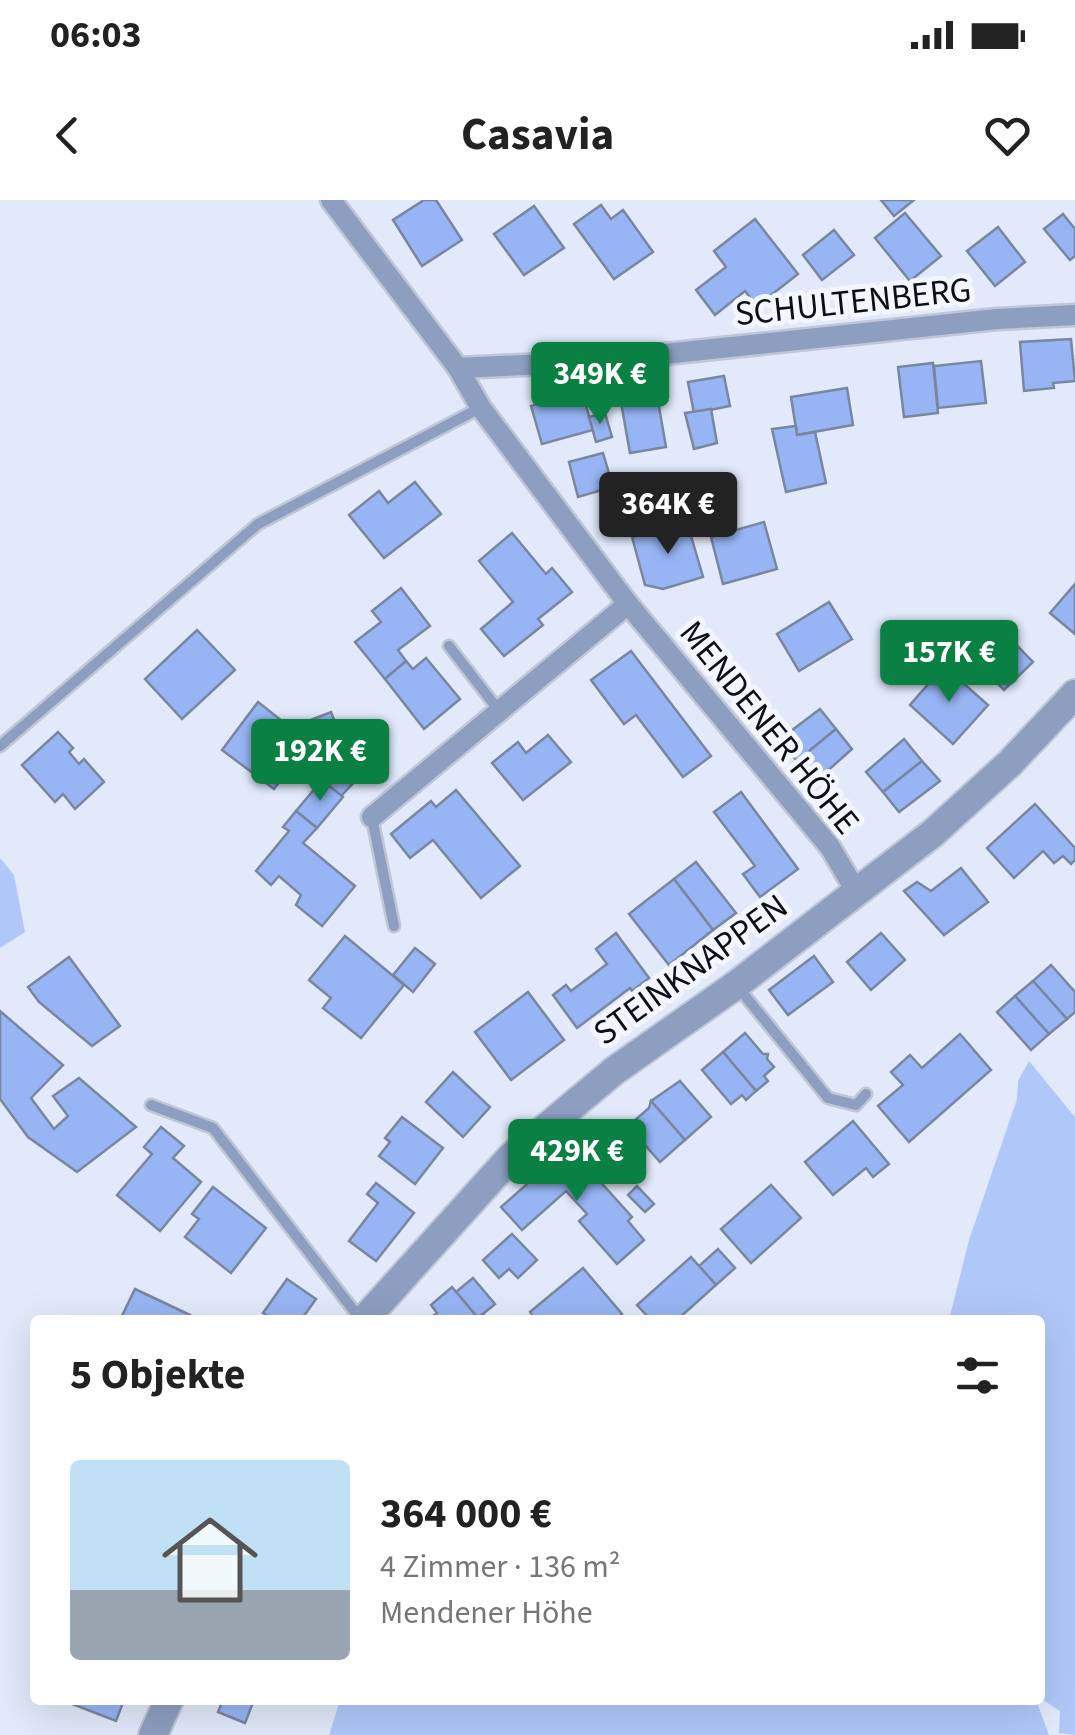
<!DOCTYPE html>
<html lang="de">
<meta charset="utf-8">
<style>
:root{--surface:#fff;--page:#f6f6f6;--text:#222;--muted:#767676;--accent:#0b8043}
body{margin:0;font-family:"Source Sans 3",sans-serif;background:var(--page);color:var(--text);height:100vh;display:flex;flex-direction:column;font-size:38px;white-space:nowrap}
*{box-sizing:border-box;margin:0}
p{font-size:32px;color:var(--muted)}
.icon{flex:none;width:55px;height:55px;fill:none;stroke:currentColor;stroke-width:2;stroke-linecap:round;stroke-linejoin:round}
.map{position:relative;flex:1;overflow:hidden}
.panel{position:absolute;left:30px;top:1115px;width:1015px;height:390px;display:flex;flex-direction:column;background:var(--surface);border-radius:10px;box-shadow:0 10px 40px #0002}
.panel>*{flex:none}
.price{position:absolute;translate:-50% -85px;padding:0 22px;border-radius:10px;background:var(--accent);color:#fff;font-size:32px;line-height:65px;filter:drop-shadow(0 2px 5px #0008)}
.price::after{content:'';position:absolute;left:50%;top:60px;width:30px;height:22px;margin-left:-15px;background:inherit;clip-path:polygon(0 0,100% 0,50% 100%)}
.price.on{background:#222;color:#fff}
ul{padding:0;list-style:none}
li{display:flex;align-items:center;gap:30px;height:250px;padding:0 40px}
li span{display:grid;place-items:center;flex:none;width:280px;height:200px;border-radius:10px;color:#555}
li>.icon{margin-inline-start:auto}
span .icon{width:120px;height:120px;fill:#fffc;stroke-width:1}
li b{font-size:42px}
h2{display:flex;justify-content:space-between;align-items:center;height:120px;padding:0 40px;font-size:42px}
.status{display:flex;justify-content:space-between;align-items:center;height:70px;padding:0 50px;background:var(--surface);direction:ltr}
.status svg{height:28px;fill:currentColor}
header{display:flex;justify-content:space-between;align-items:center;height:130px;padding:0 40px;background:var(--surface);font-size:45px;font-weight:700}
.map>svg:first-child{display:block}
.green{fill:#b0c8f9}
.building{fill:#97b5f4;stroke:#79869f;stroke-width:2.5}
.lines{fill:none;stroke-linecap:round;stroke-linejoin:round}
.service-casing{stroke:#bfc6d6;stroke-width:15}
.minor-casing{stroke:#bfc6d6;stroke-width:25}
.tertiary-casing{stroke:#bfc6d6;stroke-width:32}
.service{stroke:#8d9ec0;stroke-width:10}
.minor{stroke:#8d9ec0;stroke-width:20}
.tertiary{stroke:#8d9ec0;stroke-width:28}
.labels{text-anchor:middle;stroke-width:10;stroke-linejoin:round;paint-order:stroke}
.street-label{font-size:35px;fill:#0b0f18;stroke:#f3f6fc}
</style>
<div class="status"><b>06:03</b><svg viewBox="0 0 49 12"><path d="M0 12V9h3v3zM5 12V6h3v6zM10 12V3h3v9zM15 12V0h3v12zM26 1h20v11H26zM47 4h2v5h-2z"/></svg></div>
<header><svg class="icon" aria-label="back" viewBox="0 0 24 24"><path d="M15 5l-7 7 7 7"/></svg>Casavia<svg class="icon" aria-label="heart" viewBox="0 0 24 24"><path d="M12 20l-8-8c-3-5 5-10 8-4 3-6 11-1 8 4z"/></svg></header>
<div class="map">
<svg width="1075" height="1535" viewBox="0 0 1075 1535">
<rect width="100%" height="100%" fill="#e1e9fa"/>
<!-- green -->
<g class="green">
<polygon points="0,658 14,675 25,732 0,748"/>
<polygon points="1029,861 1075,917 1075,1535 1059,1533 1060,1511 1040,1498 1040,1120 949,1120 969,1040 1017,899 1018,881"/>
<polygon points="340,1500 1036,1500 1049,1535 329,1535"/>
</g>
<!-- building -->
<g class="building">
<polygon points="424,0 436,0 462,40 422,66 393,20"/>
<polygon points="881,0 914,0 894,16"/>
<polygon points="601,5 611,19 623,10 653,52 614,79 574,24"/>
<polygon points="534,6 564,48 524,75 494,34"/>
<polygon points="905,13 941,56 910,81 875,38"/>
<polygon points="1063,14 1075,29 1075,56 1070,60 1044,29"/>
<polygon points="755,19 798,74 757,106 745,91 715,115 696,90 726,67 714,51"/>
<polygon points="998,27 1025,62 995,86 967,51"/>
<polygon points="834,30 854,55 822,80 803,55"/>
<polygon points="1071,139 1075,181 1053,183 1054,188 1024,191 1020,142"/>
<polygon points="981,161 986,203 938,208 934,166"/>
<polygon points="933,163 938,213 904,217 898,167"/>
<polygon points="724,176 730,206 694,213 688,182"/>
<polygon points="655,184 666,247 630,253 620,197 626,196 625,188"/>
<polygon points="847,188 853,225 797,235 791,197"/>
<polygon points="582,192 593,230 542,244 531,206 564,194 564,197"/>
<polygon points="711,209 717,243 694,249 685,213"/>
<polygon points="605,213 612,237 596,242 589,217"/>
<polygon points="796,226 797,235 815,232 826,283 786,292 772,229"/>
<polygon points="603,253 613,287 578,297 569,262"/>
<polygon points="415,282 441,314 384,358 349,315 379,291 388,303"/>
<polygon points="687,322 703,377 663,389 645,385 632,337"/>
<polygon points="764,322 777,369 723,384 711,337"/>
<polygon points="512,333 546,374 552,368 572,392 538,419 543,425 504,456 481,429 513,402 479,361"/>
<polygon points="1075,384 1075,434 1050,413"/>
<polygon points="401,388 430,426 398,450 406,461 385,479 355,442 381,422 372,411"/>
<polygon points="829,402 852,439 799,471 777,434"/>
<polygon points="999,427 1033,462 1004,490 970,455"/>
<polygon points="197,430 235,470 182,519 145,479"/>
<polygon points="631,451 711,556 683,577 636,515 624,524 591,480"/>
<polygon points="426,458 460,499 424,529 385,479 406,461 413,469"/>
<polygon points="944,466 988,505 953,544 910,505"/>
<polygon points="258,502 282,521 271,535 299,556 274,589 222,550"/>
<polygon points="820,509 836,529 797,561 779,540"/>
<polygon points="331,512 340,535 313,547 303,523"/>
<polygon points="836,529 852,549 814,583 797,561"/>
<polygon points="58,532 73,548 69,552 79,564 84,559 104,582 75,609 63,594 55,602 22,565"/>
<polygon points="548,535 571,562 523,600 492,563 518,542 526,553"/>
<polygon points="904,539 922,561 883,592 866,572"/>
<polygon points="337,561 358,578 341,596 322,580"/>
<polygon points="922,561 940,581 899,612 883,592"/>
<polygon points="322,580 343,597 317,628 296,611"/>
<polygon points="456,590 520,666 481,698 433,640 410,658 391,634 431,601 436,607"/>
<polygon points="741,592 798,669 760,697 743,674 755,666 714,612"/>
<polygon points="1035,604 1075,648 1075,660 1071,664 1063,656 1054,663 1043,651 1014,678 987,648"/>
<polygon points="296,611 317,628 303,643 355,686 322,726 296,705 301,695 279,676 271,685 256,671 289,631 283,627"/>
<polygon points="696,662 736,713 713,730 674,679"/>
<polygon points="961,668 988,702 944,735 904,691 917,682 931,691"/>
<polygon points="674,679 713,730 669,765 629,714"/>
<polygon points="616,733 649,778 632,791 630,788 577,828 553,795 566,785 571,791 607,764 596,749"/>
<polygon points="881,733 905,760 871,790 847,762"/>
<polygon points="345,736 404,785 361,838 323,808 331,798 309,780"/>
<polygon points="415,748 435,764 413,792 393,775"/>
<polygon points="814,756 833,782 788,815 769,790"/>
<polygon points="69,757 120,826 92,846 39,802 28,787"/>
<polygon points="1051,765 1075,792 1075,812 1067,819 1033,781"/>
<polygon points="1033,781 1067,819 1049,834 1015,796"/>
<polygon points="528,792 564,840 511,880 475,832"/>
<polygon points="1015,796 1049,834 1031,850 997,812"/>
<polygon points="0,811 63,865 31,898 54,929 68,916 53,896 79,878 136,927 77,972 28,937 0,899"/>
<polygon points="745,833 763,854 768,854 767,859 774,867 764,876 768,881 756,891 723,852"/>
<polygon points="960,834 991,870 909,942 878,906 903,885 891,872 910,855 922,868"/>
<polygon points="723,852 756,891 746,900 742,895 731,904 702,870"/>
<polygon points="453,872 490,907 463,937 426,902"/>
<polygon points="680,881 711,917 685,940 651,901"/>
<polygon points="651,901 685,940 660,962 628,926 649,908"/>
<polygon points="402,917 443,948 415,984 379,956 390,942 385,938"/>
<polygon points="853,921 889,964 873,977 866,968 833,995 805,962"/>
<polygon points="161,927 184,946 173,958 201,982 160,1031 117,995 152,954 144,947"/>
<polygon points="569,947 632,1017 628,1021 644,1040 617,1064 579,1021 587,1014 566,991 522,1030 501,1007"/>
<polygon points="376,983 414,1013 376,1061 349,1041 378,1003 367,994"/>
<polygon points="771,985 801,1018 751,1063 721,1029"/>
<polygon points="637,986 654,1004 645,1012 628,995"/>
<polygon points="213,987 266,1028 231,1073 185,1037 199,1019 192,1014"/>
<polygon points="512,1034 537,1060 518,1078 509,1069 499,1078 483,1060"/>
<polygon points="718,1049 735,1068 716,1085 699,1066"/>
<polygon points="691,1057 716,1085 677,1120 651,1120 637,1105"/>
<polygon points="583,1068 622,1114 616,1120 536,1120 530,1112"/>
<polygon points="473,1078 495,1104 478,1118 456,1092"/>
<polygon points="287,1079 316,1099 301,1120 273,1120 263,1113"/>
<polygon points="452,1087 478,1118 483,1114 488,1120 428,1120 437,1113 431,1105"/>
<polygon points="135,1089 190,1115 188,1120 120,1120"/>
<polygon points="62,1500 124,1500 116,1521"/>
<polygon points="223,1500 254,1500 245,1523 218,1512"/>
</g>
<g class="lines">
<defs>
<g id="service">
<polyline points="449,446 500,512"/>
<polyline points="0,546 258,324 480,208"/>
<polyline points="372,618 394,726"/>
<polyline points="737,786 828,898 856,905 866,894"/>
<polyline points="151,905 213,928 361,1120"/>
</g>
<g id="minor">
<polyline points="331,0 458,168 481,208 628,404 830,647 857,693"/>
<polyline points="458,168 589,162 997,119 1075,115"/>
<polyline points="372,617 628,404"/>
</g>
<g id="tertiary">
<polyline points="364,1120 511,957 614,871 736,785 933,633 1010,563 1075,494"/>
<polyline points="153,1535 169,1500"/>
</g>
</defs>
<!-- service casing -->
<use href="#service" class="service-casing"/>
<!-- minor casing -->
<use href="#minor" class="minor-casing"/>
<!-- tertiary casing -->
<use href="#tertiary" class="tertiary-casing"/>
<!-- service -->
<use href="#service" class="service"/>
<!-- minor -->
<use href="#minor" class="minor"/>
<!-- tertiary -->
<use href="#tertiary" class="tertiary"/>
</g>
<g class="labels">
<!-- street labels -->
<g class="street-label">
<text transform="translate(853 101) rotate(-6)" y="12">SCHULTENBERG</text>
<text transform="translate(770 527) rotate(51)" y="12">MENDENER HÖHE</text>
<text transform="translate(690 769) rotate(-36)" y="12">STEINKNAPPEN</text>
</g>
</g>
</svg>
<b class="price" style="left:600px;top:227px">349K €</b>
<b class="price on" style="left:668px;top:357px">364K €</b>
<b class="price" style="left:949px;top:505px">157K €</b>
<b class="price" style="left:320px;top:604px">192K €</b>
<b class="price" style="left:577px;top:1004px">429K €</b>
<section class="panel">
<h2>5 Objekte<svg class="icon" aria-label="filters" viewBox="0 0 24 24"><path d="M4 7h16M4 17h16"/><circle cx="9" cy="7" r="2"/><circle cx="15" cy="17" r="2"/></svg></h2>
<ul>
<li><span style="background:linear-gradient(#bfe0f5 65%,#9aa5b1 0)"><svg class="icon" aria-label="home" viewBox="0 0 24 24"><path d="M3 11l9-7 9 7M6 9v11h12V9"/></svg></span><div><b>364 000 €</b><p>4 Zimmer · 136 m²</p><p>Mendener Höhe</p></div></li>
</ul>
</section>
</div>
